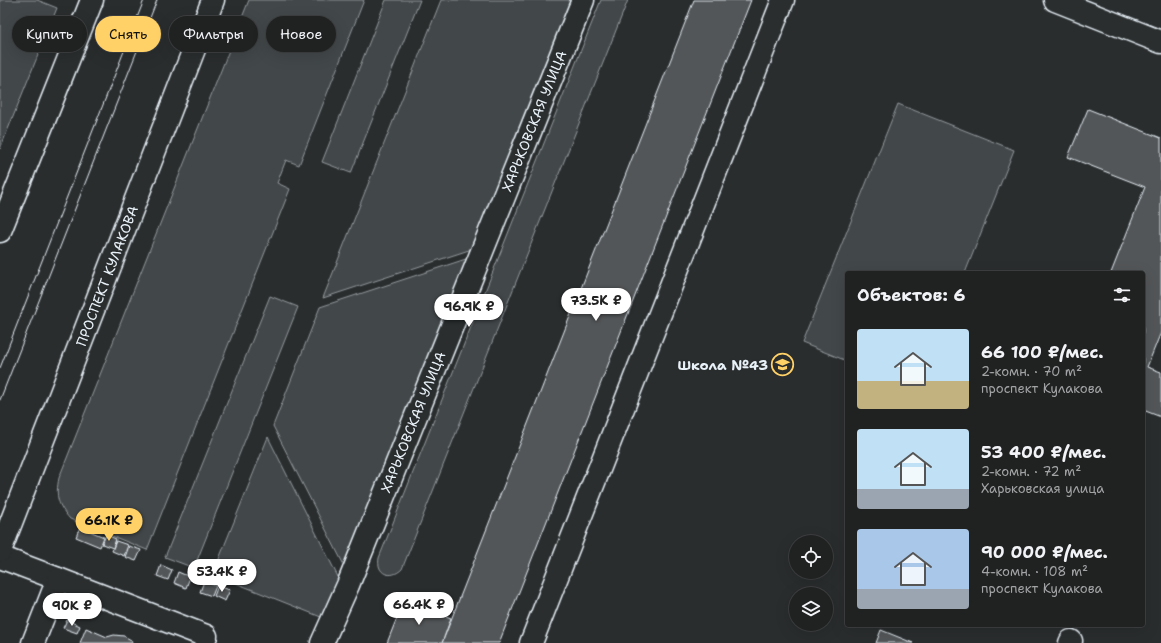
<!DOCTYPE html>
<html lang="ru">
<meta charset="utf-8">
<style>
:root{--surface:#202222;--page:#2d2f2f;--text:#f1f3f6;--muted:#a2a4a5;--line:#3d3f40;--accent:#ffd166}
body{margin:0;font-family:"Shantell Sans",sans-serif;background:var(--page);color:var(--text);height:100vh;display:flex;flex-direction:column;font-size:15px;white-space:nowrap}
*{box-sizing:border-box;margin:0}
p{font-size:13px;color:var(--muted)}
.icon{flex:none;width:22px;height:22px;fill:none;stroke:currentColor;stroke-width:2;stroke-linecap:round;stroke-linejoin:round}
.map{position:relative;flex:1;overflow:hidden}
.side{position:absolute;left:845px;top:271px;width:300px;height:356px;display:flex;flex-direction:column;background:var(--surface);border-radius:4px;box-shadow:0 4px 16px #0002,0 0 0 1px var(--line)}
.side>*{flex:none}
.top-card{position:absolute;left:12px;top:16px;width:380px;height:36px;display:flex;gap:8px}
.tools{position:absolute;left:789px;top:535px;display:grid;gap:8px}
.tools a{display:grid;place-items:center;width:44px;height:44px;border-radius:50%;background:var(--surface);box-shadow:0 4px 16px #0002,0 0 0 1px var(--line);font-size:20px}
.price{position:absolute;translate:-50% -34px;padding:0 9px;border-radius:14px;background:#fff;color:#222;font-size:13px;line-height:26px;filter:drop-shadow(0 1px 2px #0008)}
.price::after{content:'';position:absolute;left:50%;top:24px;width:12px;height:9px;margin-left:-6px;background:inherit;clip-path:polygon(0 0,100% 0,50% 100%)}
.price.on{background:var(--accent);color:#111}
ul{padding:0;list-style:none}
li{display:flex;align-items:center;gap:12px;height:100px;padding:0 12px}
li span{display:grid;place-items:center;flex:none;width:112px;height:80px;border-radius:4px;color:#555}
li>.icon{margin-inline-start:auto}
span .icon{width:48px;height:48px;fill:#fffc;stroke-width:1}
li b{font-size:17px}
h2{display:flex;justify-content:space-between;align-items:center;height:48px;padding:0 12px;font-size:17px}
.chip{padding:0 14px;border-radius:18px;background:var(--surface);box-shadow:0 4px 16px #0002,0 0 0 1px var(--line);font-size:14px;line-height:36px}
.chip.on{background:var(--accent);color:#111}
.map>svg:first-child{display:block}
.green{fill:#424648;stroke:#959ca0}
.building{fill:#535759;stroke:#e8f1f8}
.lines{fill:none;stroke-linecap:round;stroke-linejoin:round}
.minor-casing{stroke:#e8f1f8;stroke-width:25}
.major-casing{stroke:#e8f1f8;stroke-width:25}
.minor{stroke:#2a2d2e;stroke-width:22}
.major{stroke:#2a2d2e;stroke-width:22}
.tram{stroke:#e8f1f8;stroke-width:1}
.labels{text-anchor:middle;stroke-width:3;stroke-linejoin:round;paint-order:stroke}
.street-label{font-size:14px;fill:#e8f1f8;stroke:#2a2d2e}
.poi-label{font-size:14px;font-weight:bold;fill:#e8f1f8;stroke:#2a2d2e;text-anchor:end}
</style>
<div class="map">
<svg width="1161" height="643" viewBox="0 0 1161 643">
<rect width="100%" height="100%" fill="#2a2d2e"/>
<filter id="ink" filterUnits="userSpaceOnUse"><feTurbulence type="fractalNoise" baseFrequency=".025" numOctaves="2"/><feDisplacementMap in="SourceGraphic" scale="8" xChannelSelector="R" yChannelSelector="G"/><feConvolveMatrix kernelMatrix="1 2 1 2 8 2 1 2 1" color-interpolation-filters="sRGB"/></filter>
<g filter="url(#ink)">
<!-- green -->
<g class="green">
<polygon points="0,0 37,0 57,8 0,149"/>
<path d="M 249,0 L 364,0 L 299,165 L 286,160 L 277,183 L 290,189 L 147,550 L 70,519 C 58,505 55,497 59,478 Z"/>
<polygon points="386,0 420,0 351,173 322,162"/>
<polygon points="441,0 571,0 472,249 323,298"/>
<path d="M 601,0 L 628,0 L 402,569 C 391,580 376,574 379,558 Z"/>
<polygon points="898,104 1014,150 965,273 847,273 847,361 802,343"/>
<polygon points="469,258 346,569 273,426 320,307"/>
<polygon points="270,296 298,307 194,568 165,557"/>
<polygon points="268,437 340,581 326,619 213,574"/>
</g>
<!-- building -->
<g class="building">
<polygon points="694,0 751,0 499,643 442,643"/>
<polygon points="1088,109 1161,138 1161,332 1147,367 1161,372 1161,417 1143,410 1143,273 1111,273 1145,187 1068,157"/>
<polygon points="80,527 104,537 100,547 76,537"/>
<polygon points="106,535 116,539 113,548 102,544"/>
<polygon points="116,541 128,545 124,556 112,551"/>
<polygon points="129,546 141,550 136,561 125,557"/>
<polygon points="161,565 172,570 168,580 157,576"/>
<polygon points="178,572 190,577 186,588 174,583"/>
<polygon points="204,581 216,586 212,596 200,592"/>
<polygon points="218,586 230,590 225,601 214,596"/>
<polygon points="404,600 451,618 442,643 387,643"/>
<polygon points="67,620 80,626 77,633 63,628"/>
<polygon points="86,628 107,637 114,635 124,636 131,640 132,643 80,643"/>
<polygon points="881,630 913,643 876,643"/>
</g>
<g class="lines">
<defs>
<g id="minor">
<polyline points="1055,0 1161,42"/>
<polyline points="0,557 58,579 33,643"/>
<polyline points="58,579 206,636"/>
<polyline points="322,643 348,585 583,0"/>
<polyline points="531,643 783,0"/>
<polyline points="1070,643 1071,641"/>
</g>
<g id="major">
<polyline points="0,231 92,0"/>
<polyline points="0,551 213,0"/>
</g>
</defs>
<!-- minor casing -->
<use href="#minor" class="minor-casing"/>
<!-- major casing -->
<use href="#major" class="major-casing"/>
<!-- minor -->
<use href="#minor" class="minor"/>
<!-- major -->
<use href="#major" class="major"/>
<!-- tram -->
<g class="tram">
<polyline points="0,368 144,0"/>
<polyline points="0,400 157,0"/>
</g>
</g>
</g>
<!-- icons -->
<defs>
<symbol id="school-ring" viewBox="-11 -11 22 22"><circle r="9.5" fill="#2a2d2e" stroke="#ffd166" stroke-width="1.5"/><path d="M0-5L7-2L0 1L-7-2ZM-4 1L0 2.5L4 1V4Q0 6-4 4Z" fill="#ffd166"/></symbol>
</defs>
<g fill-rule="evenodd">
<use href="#school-ring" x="770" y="352" width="25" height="25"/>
</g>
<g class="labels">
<!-- street labels -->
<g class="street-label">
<text transform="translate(534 121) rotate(-68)" y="5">ХАРЬКОВСКАЯ УЛИЦА</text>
<text transform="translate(107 276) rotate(-69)" y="5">ПРОСПЕКТ КУЛАКОВА</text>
<text transform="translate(413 422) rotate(-68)" y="5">ХАРЬКОВСКАЯ УЛИЦА</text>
</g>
<!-- poi labels -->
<g class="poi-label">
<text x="768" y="370">Школа №43</text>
</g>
</g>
</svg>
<div class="tools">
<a><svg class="icon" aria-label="locate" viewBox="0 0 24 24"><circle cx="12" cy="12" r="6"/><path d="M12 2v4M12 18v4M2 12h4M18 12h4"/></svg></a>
<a><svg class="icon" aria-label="layers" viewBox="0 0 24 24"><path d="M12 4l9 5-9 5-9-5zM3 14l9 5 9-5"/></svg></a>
</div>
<b class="price" style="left:596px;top:322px">73.5K ₽</b>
<b class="price" style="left:469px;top:328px">96.9K ₽</b>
<b class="price on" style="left:109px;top:542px">66.1K ₽</b>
<b class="price" style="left:222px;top:593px">53.4K ₽</b>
<b class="price" style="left:419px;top:626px">66.4K ₽</b>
<b class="price" style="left:72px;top:627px">90K ₽</b>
<div class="top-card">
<a class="chip">Купить</a>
<a class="chip on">Снять</a>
<a class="chip">Фильтры</a>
<a class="chip">Новое</a>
</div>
<section class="side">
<h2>Объектов: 6<svg class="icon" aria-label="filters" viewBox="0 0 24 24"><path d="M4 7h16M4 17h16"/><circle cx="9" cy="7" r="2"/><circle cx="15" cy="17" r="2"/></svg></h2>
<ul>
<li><span style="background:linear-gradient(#bfe0f5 65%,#c2b280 0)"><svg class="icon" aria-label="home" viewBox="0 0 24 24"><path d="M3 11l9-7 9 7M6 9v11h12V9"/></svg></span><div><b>66 100 ₽/мес.</b><p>2-комн. · 70 m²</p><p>проспект Кулакова</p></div></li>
<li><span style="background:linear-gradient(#bfe0f5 75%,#9aa5b1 0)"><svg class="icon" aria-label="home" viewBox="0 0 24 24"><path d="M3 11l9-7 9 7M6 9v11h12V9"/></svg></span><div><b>53 400 ₽/мес.</b><p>2-комн. · 72 m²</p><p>Харьковская улица</p></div></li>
<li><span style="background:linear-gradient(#a9c7e8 75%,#9aa5b1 0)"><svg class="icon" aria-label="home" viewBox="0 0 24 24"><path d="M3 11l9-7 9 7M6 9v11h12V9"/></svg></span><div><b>90 000 ₽/мес.</b><p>4-комн. · 108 m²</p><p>проспект Кулакова</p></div></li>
</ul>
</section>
</div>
